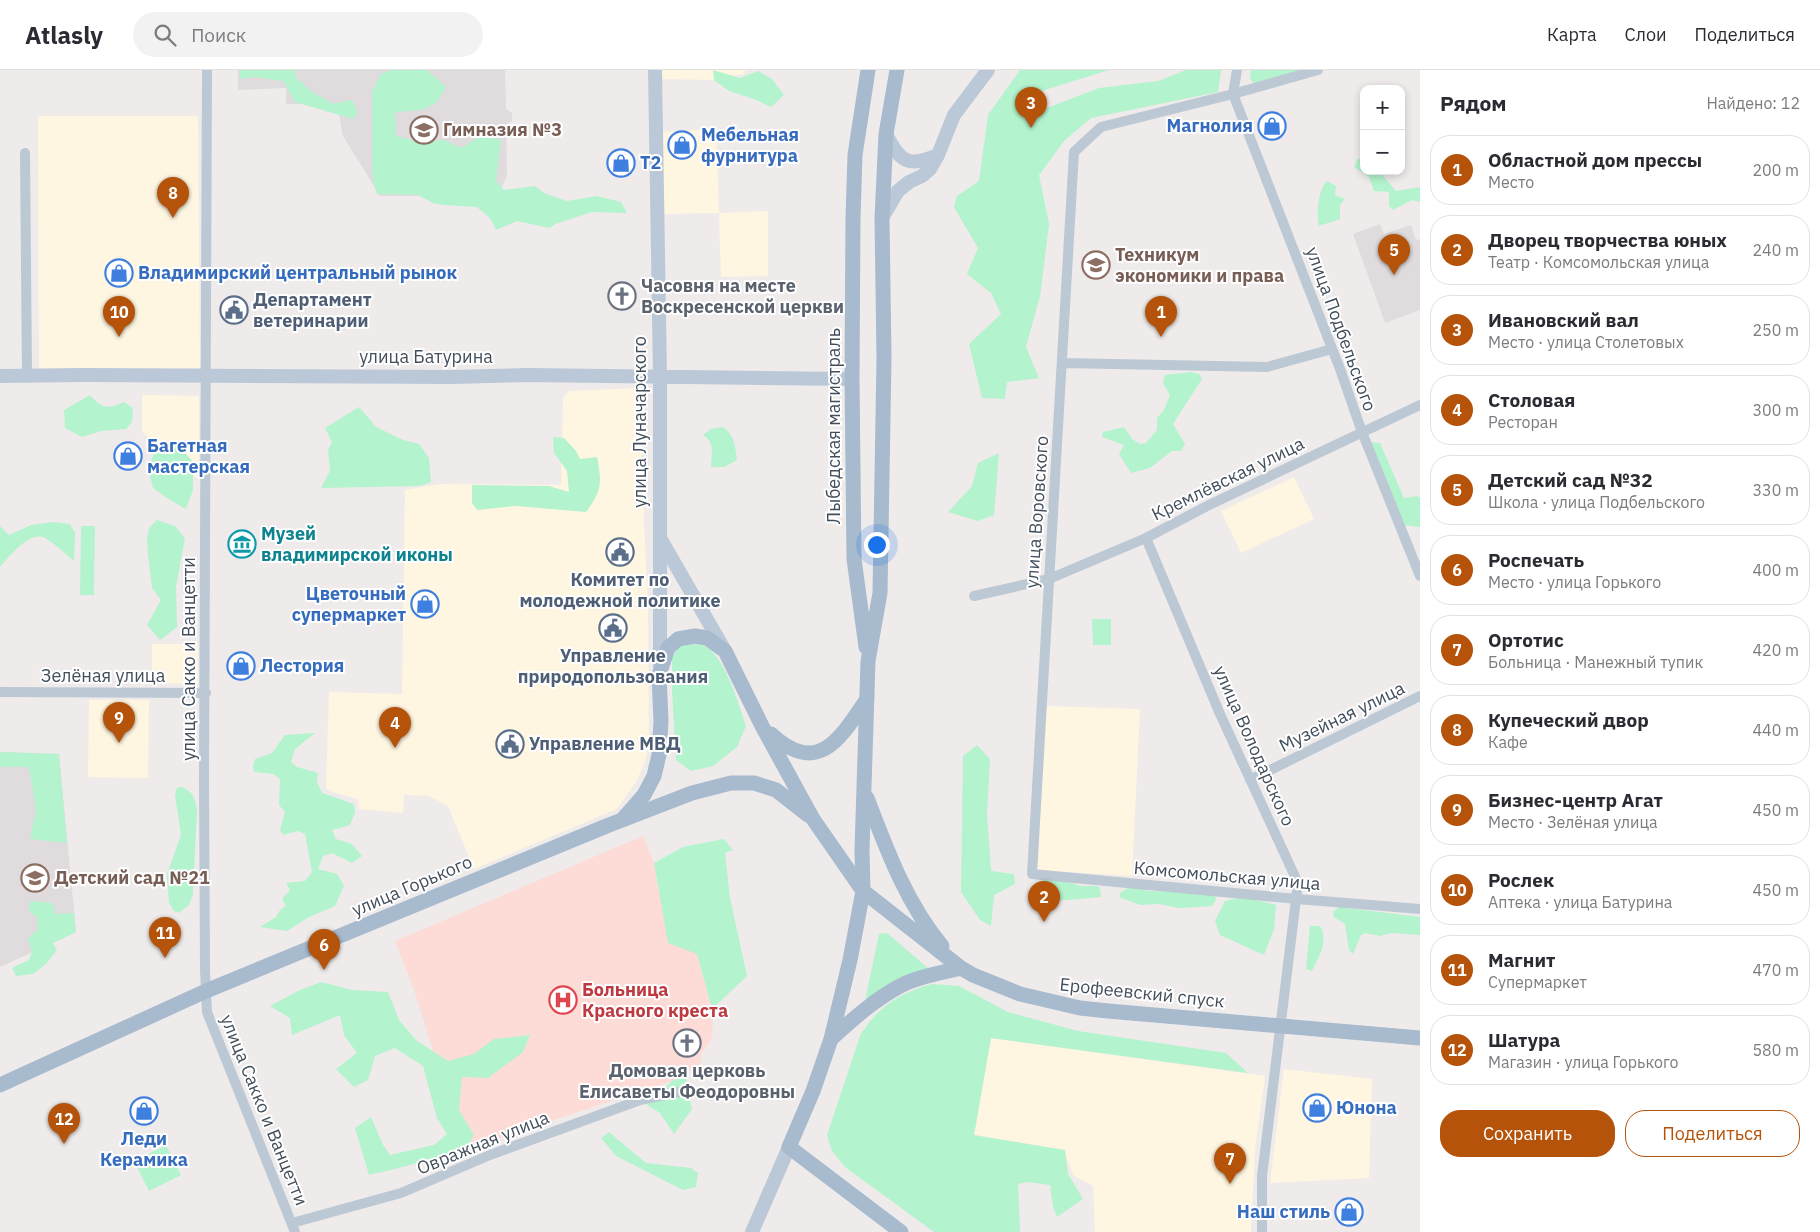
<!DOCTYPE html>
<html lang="ru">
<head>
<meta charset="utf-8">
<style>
  body { margin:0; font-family:"IBM Plex Sans",sans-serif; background:#f2f2f3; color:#2b2b33 }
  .controls { position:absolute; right:15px; top:15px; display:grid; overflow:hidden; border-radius:10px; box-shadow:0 2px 8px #0003 }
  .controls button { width:45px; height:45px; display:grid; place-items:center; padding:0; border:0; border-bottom:1px solid #e1e1e2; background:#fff; color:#2b2b33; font:25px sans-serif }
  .you { position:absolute; left:876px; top:474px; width:18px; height:18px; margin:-12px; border:4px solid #fff; border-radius:50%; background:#1a73e8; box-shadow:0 0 0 8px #1a73e833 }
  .badge { display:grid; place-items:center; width:32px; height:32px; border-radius:50%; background:#b45309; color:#fff; font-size:16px; font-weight:700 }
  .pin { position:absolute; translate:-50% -41px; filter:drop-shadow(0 1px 2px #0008) }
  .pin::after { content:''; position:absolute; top:26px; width:18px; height:15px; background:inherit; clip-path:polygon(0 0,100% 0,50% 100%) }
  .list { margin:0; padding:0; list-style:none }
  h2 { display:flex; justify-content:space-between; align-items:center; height:65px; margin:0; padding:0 20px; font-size:21px }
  h2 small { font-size:16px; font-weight:400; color:#7c7c81 }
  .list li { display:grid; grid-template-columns:32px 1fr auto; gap:15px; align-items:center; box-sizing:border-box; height:70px; margin:0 10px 10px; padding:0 10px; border:1px solid #e1e1e2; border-radius:20px }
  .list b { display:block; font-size:19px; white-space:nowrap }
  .list p { margin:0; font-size:16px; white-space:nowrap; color:#7c7c81 }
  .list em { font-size:16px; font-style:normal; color:#7c7c81 }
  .actions { display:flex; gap:10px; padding:15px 20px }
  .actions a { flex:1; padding:11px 0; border:1px solid #b45309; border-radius:20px; text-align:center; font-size:18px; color:#b45309 }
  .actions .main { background:#b45309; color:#fff }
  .icon { flex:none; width:28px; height:28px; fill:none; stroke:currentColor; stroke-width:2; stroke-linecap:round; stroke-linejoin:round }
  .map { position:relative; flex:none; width:1420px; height:1162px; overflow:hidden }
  header { display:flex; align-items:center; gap:30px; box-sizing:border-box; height:70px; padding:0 25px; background:#fff; border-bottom:1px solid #e1e1e2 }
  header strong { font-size:24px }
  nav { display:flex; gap:28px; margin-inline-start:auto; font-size:18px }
  .search { width:350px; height:45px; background:#f2f2f3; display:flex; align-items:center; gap:12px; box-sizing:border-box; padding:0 18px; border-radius:28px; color:#7c7c81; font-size:19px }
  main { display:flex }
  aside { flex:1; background:#fff }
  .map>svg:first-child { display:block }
  .commercial { fill:#fef6e0 }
  .education { fill:#e0dcdd }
  .medical { fill:#fddbd6 }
  .green { fill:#b3f3cd }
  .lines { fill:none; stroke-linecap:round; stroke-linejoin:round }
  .street { stroke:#bcc8d3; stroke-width:10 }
  .secondary { stroke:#bbc8d7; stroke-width:14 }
  .primary { stroke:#a7bace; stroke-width:15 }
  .labels { text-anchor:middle; stroke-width:4; stroke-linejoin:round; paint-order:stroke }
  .shop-label { font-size:18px; font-weight:bold; fill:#366cbe; stroke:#fff; text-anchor:start }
  .education-label { font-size:18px; font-weight:bold; fill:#785e54; stroke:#fff; text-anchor:start }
  .worship-label { font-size:18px; font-weight:bold; fill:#5b616d; stroke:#fff; text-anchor:start }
  .service-label { font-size:18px; font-weight:bold; fill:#4e5e75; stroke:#fff; text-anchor:start }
  .street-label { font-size:18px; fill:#424e5b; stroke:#fff }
  .culture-label { font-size:18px; font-weight:bold; fill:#0d838f; stroke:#fff; text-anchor:start }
  .health-label { font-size:18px; font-weight:bold; fill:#be3a42; stroke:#fff; text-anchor:start }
</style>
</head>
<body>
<header>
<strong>Atlasly</strong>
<div class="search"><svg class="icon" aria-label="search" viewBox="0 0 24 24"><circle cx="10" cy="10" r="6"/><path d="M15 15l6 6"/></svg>Поиск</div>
<nav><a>Карта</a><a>Слои</a><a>Поделиться</a></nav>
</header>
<main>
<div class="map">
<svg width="1420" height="1162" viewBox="0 0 1420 1162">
  <rect width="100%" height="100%" fill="#efebeb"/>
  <!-- commercial -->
  <path class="commercial" d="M661 0H746L743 4 714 10 661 9Z
    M38 46H198L200 298 39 299Z
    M716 59 719 143 768 141V206L721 207 719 143 664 144 661 62Z
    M640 318 644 452 648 534 649 671 645 692 636 712 617 739 474 799 448 736 429 726 404 725 403 743 359 739 358 729 335 723 326 718 329 622 402 624 405 420 440 414 561 415 563 328 569 321Z
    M142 325 199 326V410L142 362Z
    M1294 407 1314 449 1241 483 1221 441Z
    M152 574H198V614L152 613Z
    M89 630H149L148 708 88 707Z
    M1046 636 1140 639 1132 806 1037 800Z
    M991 968 1265 1006 1255 1079 1251 1162H1095L1093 1116 1073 1105 1064 1080 974 1066Z
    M1284 999 1372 1009 1369 1108 1270 1113Z"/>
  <!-- education -->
  <path class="education" d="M238 0H505L506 39 512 43V51L506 54 507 106 497 126H380L343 66 337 34H286V18L238 20Z
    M1380 154 1384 164 1411 155 1416 170 1420 169V240L1385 253 1353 164Z
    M0 682 59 684 76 862 0 897Z"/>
  <!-- medical -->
  <path class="medical" d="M643 766 654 793 658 820 697 884 712 939 713 955 711 971 701 984V993L672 1011 487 1072 484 1073 486 1080 466 1086 414 920 395 871Z"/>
  <!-- green -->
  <path class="green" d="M240 0H295L296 7 311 21 333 34 352 30 358 42 353 49 295 32 283 11 255 7 240 9Z
    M391 0H427L446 17 436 33 422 40 395 42 396 66 418 72 444 70 461 78 481 66 501 70 496 111 504 120 535 116 544 123 567 131 597 126 621 132 627 143 592 142 555 154 550 158 517 151 496 160 490 148 477 137 443 135 433 133 418 125 377 124 373 112 372 95V22L381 4Z
    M713 0 740 8 758 1 772 9 784 25 771 37 754 29 729 21 714 10Z
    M1020 0H1109L1032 24 1044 39 1099 18 1158 11 1186 0H1221L1218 22 1091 48 1064 71 1039 105 1049 154 1040 226 1026 277 1039 308 1007 312 1005 329 982 328 969 274 1001 244 991 223 967 204 978 178 954 137 957 126 979 111 988 45Z
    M1251 0H1302L1253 13 1250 8Z
    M1364 88V101H1379L1396 121 1420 117V132L1412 130 1393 140 1389 136V122L1374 121 1369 107 1354 97 1358 89Z
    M1327 111 1336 116 1335 125 1345 129 1340 135V149L1319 156C1316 145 1318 119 1327 111Z
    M1191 302 1199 304 1202 309 1173 354 1185 374 1181 381H1172L1150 398 1131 403 1119 384 1124 375 1102 367 1103 362 1124 357 1132 369 1140 374 1146 373 1157 360V348L1164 340 1170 325 1163 313 1165 305Z
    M90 325C101 338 108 340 124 332L133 338 132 352 126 359 101 361 82 367 65 358 64 340Z
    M359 337 376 357 403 370 419 374 429 388 431 412 420 416 321 418 330 401 328 380 332 372 325 358Z
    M723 357C735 366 735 376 737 390L724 397H711C711 384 716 373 703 365L711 359Z
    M553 367 564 368 576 381 580 389 597 387C602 413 602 421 586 442L516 436 477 440 472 433V415L549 416 569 422 567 401 554 383Z
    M1371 372 1380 373 1404 428 1417 426 1420 428V457L1403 455Z
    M157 376 180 377 193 392V420L186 439 170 430 153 418 148 398Z
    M999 383 994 445 978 451 948 442 972 416 978 393Z
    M157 450 175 456 185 468 176 517 177 557 160 570 147 555 161 530 152 518 148 485 147 469 149 458Z
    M53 452 70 454 75 463 74 491C65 483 55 474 45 468 30 460 9 487 0 497V456L9 465 31 455Z
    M81 456H95L94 525H80Z
    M1092 549H1111V575H1093Z
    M693 574C697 574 701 574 705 576 725 587 739 635 746 656L737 677 713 696 691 701 676 690 672 621V588L679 576Z
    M315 663 295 679 291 692 297 697 318 703 317 712 322 723 354 734 355 742 350 755 332 760 336 769 352 774 362 786 352 793 332 783 323 786 318 799 337 804 344 816 335 836 309 847 287 861 260 857 276 847 280 840 286 836 282 829 290 820 286 813 305 811 312 802 305 764 298 761 283 765 280 760 285 742 279 735 280 709 273 704 254 702 253 696 255 689 272 683 285 665Z
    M977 675 990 689 987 744 991 801 1014 804 1015 814 994 825 991 856 980 850 961 822 963 686Z
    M0 682 59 684 67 773 30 769 36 740 29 697H0Z
    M182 717C194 723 195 728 197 740L193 824 189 835 179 843 174 841 169 833 167 804 181 765 175 725 177 718Z
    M724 769 733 780 725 783 730 828 747 906 712 939 697 884 668 873 654 793 683 777Z
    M1044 809 1067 811 1080 816H1097L1100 818 1101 827C1079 829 1056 833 1034 827L1030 820Z
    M1131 816 1149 821 1211 823 1215 826 1216 830 1212 836 1179 838 1159 834 1140 835 1121 828 1119 826 1121 822Z
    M1243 827 1276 835 1274 859 1264 885 1220 865 1215 851 1225 831Z
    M30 831 53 833 55 844 74 843 76 862 53 873 57 880 46 894 33 904 16 906 12 898 29 890 32 882 28 869 38 859 37 847 29 841Z
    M1339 837 1420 847V865L1391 863 1380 866 1365 863 1361 865 1353 884 1349 880 1345 854 1334 847 1333 842Z
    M1310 856H1320C1329 871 1319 886 1312 901L1306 899Z
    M887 863 929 899 899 908 865 931 879 864Z
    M321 912 352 920 388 922 399 950 417 971 448 991 474 984 494 969 530 965 523 982 488 1008 462 1007 459 1040 474 1065 466 1079 399 1098 369 1105 355 1058 371 1047 383 1075 390 1085 434 1075 447 1064 437 1048 423 996 395 978 375 986 368 1010 354 1017 336 999 357 983 344 965 340 945 292 965 290 948 270 936 298 921Z
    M932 914 959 916 1008 942 1078 961 1226 983 1248 1003 991 968 974 1065 1065 1080 1068 1104 1083 1129 1057 1147 1053 1137 1050 1115 1028 1112 1018 1114 1020 1162H934L845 1097 832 1081 827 1065 860 966C876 938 901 922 932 914Z
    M685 1004 692 1039 674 1064 660 1043 647 1035 672 1011Z
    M609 1062 646 1093 691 1098 698 1103 696 1117 683 1120 616 1086 601 1068Z
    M166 1075 181 1105 149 1121 134 1091Z"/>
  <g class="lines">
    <!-- street -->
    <path class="street" d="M207 0 204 711 205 900 207 942 295 1162
      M1237 0 1233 24 1340 299 1362 362 1420 506
      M1318 0 1233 24 1101 57 1074 82 1032 804 1297 829 1420 839
      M25 83 27 306
      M1062 293 1267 297 1332 279
      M1146 468 1220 644 1298 813 1262 1106V1162
      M974 526 1049 509 1146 468 1209 435 1420 335
      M0 622 206 623
      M1250 710 1420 626
      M292 1153 401 1123 490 1085 640 1030 684 1021"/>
    <!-- secondary -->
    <path class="secondary" d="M655 0 660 306V595
      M886 64C900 92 908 98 938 85
      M882 148 898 121 909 112 922 106 930 99 938 85 954 45 988 0
      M0 306 83 305 451 307 527 305 852 309
      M660 468 724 579
      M752 1162 789 1077"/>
    <!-- primary -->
    <path class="primary" d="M897 0 886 64 882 148 884 288 880 523 868 591 862 780 863 821 850 890 831 969 813 1021 789 1077 901 1162
      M866 577 854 489 852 309 853 148 855 85 868 0
      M771 664C818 707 840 669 867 629
      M867 728C887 780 906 833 942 876
      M623 749 644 725 654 706 659 685 661 651 659 605 668 578 678 569 695 566 707 568 725 581 762 656 813 749 863 821 961 898 973 905 1020 924 1080 938 1108 941 1420 968
      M831 969C853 949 875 929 902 915 919 906 941 903 961 898
      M0 1015 206 921 609 755 692 723 731 713H754L776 720 808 745"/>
  </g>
  <!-- icons -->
  <defs>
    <g id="shop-ring" transform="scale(1.4375)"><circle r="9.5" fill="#fff" stroke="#3f7fe0" stroke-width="1.5"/><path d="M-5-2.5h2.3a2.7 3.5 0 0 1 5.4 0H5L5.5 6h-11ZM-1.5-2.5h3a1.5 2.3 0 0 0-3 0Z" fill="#3f7fe0"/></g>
    <g id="school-ring" transform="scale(1.4375)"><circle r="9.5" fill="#fff" stroke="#8d6e63" stroke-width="1.5"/><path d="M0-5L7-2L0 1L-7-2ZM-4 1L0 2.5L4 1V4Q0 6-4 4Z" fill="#8d6e63"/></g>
    <g id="university-ring" transform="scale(1.4375)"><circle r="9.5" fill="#fff" stroke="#8d6e63" stroke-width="1.5"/><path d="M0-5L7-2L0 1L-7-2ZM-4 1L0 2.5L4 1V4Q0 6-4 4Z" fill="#8d6e63"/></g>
    <g id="church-ring" transform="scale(1.4375)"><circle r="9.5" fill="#fff" stroke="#6b7280" stroke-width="1.5"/><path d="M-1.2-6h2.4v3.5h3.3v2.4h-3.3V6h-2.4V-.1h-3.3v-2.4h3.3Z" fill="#6b7280"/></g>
    <g id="civic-ring" transform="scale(1.4375)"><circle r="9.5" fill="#fff" stroke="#5c6f8a" stroke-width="1.5"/><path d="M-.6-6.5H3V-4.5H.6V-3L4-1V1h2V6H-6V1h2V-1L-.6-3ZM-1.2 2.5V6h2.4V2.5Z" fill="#5c6f8a"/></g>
    <g id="museum-ring" transform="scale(1.4375)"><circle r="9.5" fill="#fff" stroke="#0f9aa8" stroke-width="1.5"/><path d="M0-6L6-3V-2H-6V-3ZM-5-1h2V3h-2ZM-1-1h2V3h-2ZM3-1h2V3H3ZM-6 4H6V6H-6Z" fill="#0f9aa8"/></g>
    <g id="hospital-ring" transform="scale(1.4375)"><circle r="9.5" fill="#fff" stroke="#e0444e" stroke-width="1.5"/><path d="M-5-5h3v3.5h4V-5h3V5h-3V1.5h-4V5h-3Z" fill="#e0444e"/></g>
  </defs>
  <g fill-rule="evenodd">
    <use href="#shop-ring" x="1272" y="56"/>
    <use href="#school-ring" x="424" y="60"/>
    <use href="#shop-ring" x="682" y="75"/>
    <use href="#shop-ring" x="621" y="93"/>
    <use href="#university-ring" x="1096" y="195"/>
    <use href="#shop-ring" x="119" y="203"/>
    <use href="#church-ring" x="622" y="226"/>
    <use href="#civic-ring" x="234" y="240"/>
    <use href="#shop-ring" x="128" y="386"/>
    <use href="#museum-ring" x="242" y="474"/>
    <use href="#civic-ring" x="620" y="482"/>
    <use href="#shop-ring" x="425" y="534"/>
    <use href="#civic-ring" x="613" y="558"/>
    <use href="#shop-ring" x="241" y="596"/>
    <use href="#civic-ring" x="510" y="674"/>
    <use href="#school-ring" x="35" y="808"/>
    <use href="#hospital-ring" x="563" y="930"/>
    <use href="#church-ring" x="687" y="973"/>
    <use href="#shop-ring" x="1317" y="1038"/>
    <use href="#shop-ring" x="144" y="1041"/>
    <use href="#shop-ring" x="1349" y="1142"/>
  </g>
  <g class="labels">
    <!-- shop labels -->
    <g class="shop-label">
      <text x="1253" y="62" text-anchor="end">Магнолия</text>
      <text x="701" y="71">Мебельная<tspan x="701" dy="21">фурнитура</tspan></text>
      <text x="640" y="99">T2</text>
      <text x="138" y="209">Владимирский центральный рынок</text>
      <text x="147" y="382">Багетная<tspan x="147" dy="21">мастерская</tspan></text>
      <text x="406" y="530" text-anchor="end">Цветочный<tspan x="406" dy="21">супермаркет</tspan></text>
      <text x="260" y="602">Лестория</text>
      <text x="1336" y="1044">Юнона</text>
      <text x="144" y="1075" text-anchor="middle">Леди<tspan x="144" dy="21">Керамика</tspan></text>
      <text x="1330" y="1148" text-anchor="end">Наш стиль</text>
    </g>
    <!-- education labels -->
    <g class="education-label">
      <text x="443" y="66">Гимназия №3</text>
      <text x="1115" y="191">Техникум<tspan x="1115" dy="21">экономики и права</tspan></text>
      <text x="54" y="814">Детский сад №21</text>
    </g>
    <!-- worship labels -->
    <g class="worship-label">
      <text x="641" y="222">Часовня на месте<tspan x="641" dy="21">Воскресенской церкви</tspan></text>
      <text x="687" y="1007" text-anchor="middle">Домовая церковь<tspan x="687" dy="21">Елисаветы Феодоровны</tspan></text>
    </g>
    <!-- service labels -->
    <g class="service-label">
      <text x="253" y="236">Департамент<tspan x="253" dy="21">ветеринарии</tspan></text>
      <text x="620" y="516" text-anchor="middle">Комитет по<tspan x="620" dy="21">молодежной политике</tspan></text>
      <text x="613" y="592" text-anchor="middle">Управление<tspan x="613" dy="21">природопользования</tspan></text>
      <text x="529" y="680">Управление МВД</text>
    </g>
    <!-- street labels -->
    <g class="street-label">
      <text transform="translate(1341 259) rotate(70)" y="6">улица Подбельского</text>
      <text x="426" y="293">улица Батурина</text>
      <text transform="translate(640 352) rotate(-90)" y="6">улица Луначарского</text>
      <text transform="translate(834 356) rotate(-90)" y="6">Лыбедская магистраль</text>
      <text transform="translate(1228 409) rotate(-26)" y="6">Кремлёвская улица</text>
      <text transform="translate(1037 442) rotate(-86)" y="6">улица Воровского</text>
      <text transform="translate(189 589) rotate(-90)" y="6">улица Сакко и Ванцетти</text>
      <text x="103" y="612">Зелёная улица</text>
      <text transform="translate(1342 647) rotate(-26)" y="6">Музейная улица</text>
      <text transform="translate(1254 676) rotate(66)" y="6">улица Володарского</text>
      <text transform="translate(1227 806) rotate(5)" y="6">Комсомольская улица</text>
      <text transform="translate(412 816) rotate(-23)" y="6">улица Горького</text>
      <text transform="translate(1142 923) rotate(6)" y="6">Ерофеевский спуск</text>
      <text transform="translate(264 1040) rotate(68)" y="6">улица Сакко и Ванцетти</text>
      <text transform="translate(483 1073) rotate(-22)" y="6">Овражная улица</text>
    </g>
    <!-- culture labels -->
    <g class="culture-label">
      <text x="261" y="470">Музей<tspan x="261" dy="21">владимирской иконы</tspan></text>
    </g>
    <!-- health labels -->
    <g class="health-label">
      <text x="582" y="926">Больница<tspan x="582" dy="21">Красного креста</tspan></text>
    </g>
  </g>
</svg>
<div class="controls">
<button>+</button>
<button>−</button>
</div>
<div class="you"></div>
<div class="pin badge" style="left:1161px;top:267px">1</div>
<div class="pin badge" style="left:1044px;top:852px">2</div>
<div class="pin badge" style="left:1031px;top:58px">3</div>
<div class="pin badge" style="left:395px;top:678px">4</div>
<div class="pin badge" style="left:1394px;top:205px">5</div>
<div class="pin badge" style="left:324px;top:900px">6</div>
<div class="pin badge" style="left:1230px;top:1114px">7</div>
<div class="pin badge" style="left:173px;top:148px">8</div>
<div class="pin badge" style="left:119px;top:673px">9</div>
<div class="pin badge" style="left:119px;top:267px">10</div>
<div class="pin badge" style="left:165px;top:888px">11</div>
<div class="pin badge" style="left:64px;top:1074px">12</div>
</div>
<aside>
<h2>Рядом<small>Найдено: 12</small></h2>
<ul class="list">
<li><span class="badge">1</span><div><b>Областной дом прессы</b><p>Место</p></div><em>200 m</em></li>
<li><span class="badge">2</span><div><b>Дворец творчества юных</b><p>Театр · Комсомольская улица</p></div><em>240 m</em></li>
<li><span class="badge">3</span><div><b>Ивановский вал</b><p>Место · улица Столетовых</p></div><em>250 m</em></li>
<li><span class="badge">4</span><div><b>Столовая</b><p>Ресторан</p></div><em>300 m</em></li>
<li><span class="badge">5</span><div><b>Детский сад №32</b><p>Школа · улица Подбельского</p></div><em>330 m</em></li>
<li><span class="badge">6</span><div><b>Роспечать</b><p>Место · улица Горького</p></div><em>400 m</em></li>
<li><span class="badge">7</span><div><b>Ортотис</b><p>Больница · Манежный тупик</p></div><em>420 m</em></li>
<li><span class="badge">8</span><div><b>Купеческий двор</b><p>Кафе</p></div><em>440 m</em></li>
<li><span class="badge">9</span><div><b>Бизнес-центр Агат</b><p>Место · Зелёная улица</p></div><em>450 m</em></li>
<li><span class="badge">10</span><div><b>Рослек</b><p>Аптека · улица Батурина</p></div><em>450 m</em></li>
<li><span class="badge">11</span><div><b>Магнит</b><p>Супермаркет</p></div><em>470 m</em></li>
<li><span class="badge">12</span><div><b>Шатура</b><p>Магазин · улица Горького</p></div><em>580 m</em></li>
</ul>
<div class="actions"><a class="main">Сохранить</a><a>Поделиться</a></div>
</aside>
</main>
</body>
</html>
